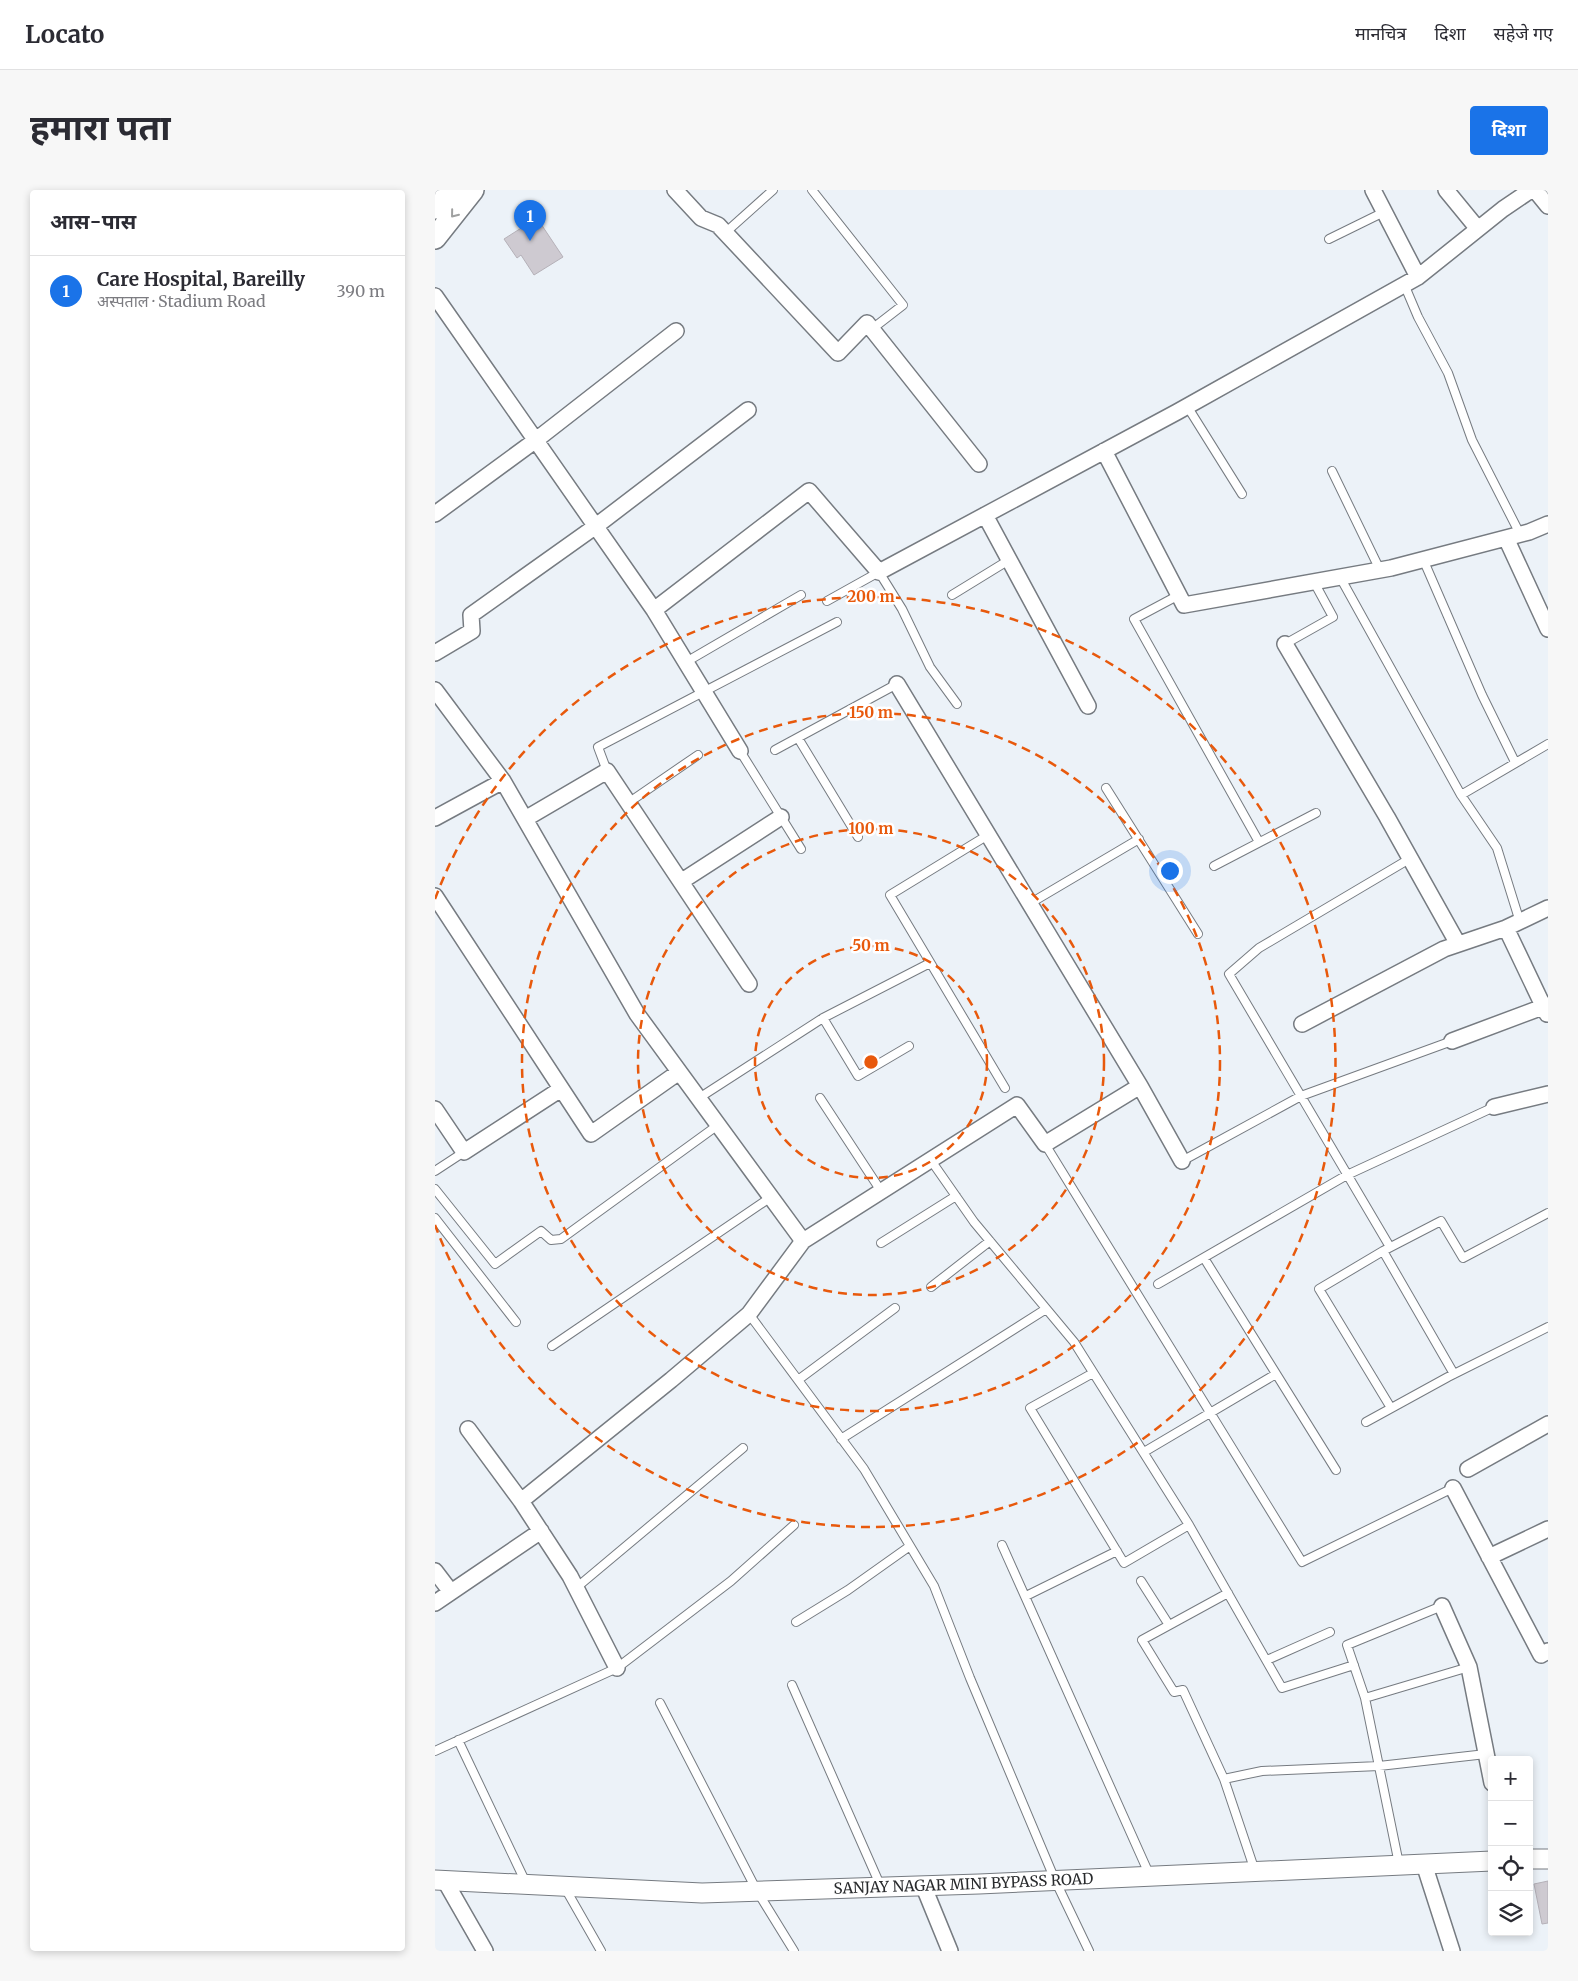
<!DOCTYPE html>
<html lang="hi">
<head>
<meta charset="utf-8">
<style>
  body { margin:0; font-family:Merriweather,"Noto Sans Devanagari",serif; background:#f7f7f7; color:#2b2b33 }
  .controls { position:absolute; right:15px; bottom:15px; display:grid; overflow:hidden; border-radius:5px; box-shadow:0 2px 8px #0003 }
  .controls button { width:45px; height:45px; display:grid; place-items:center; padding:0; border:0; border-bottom:1px solid #e1e1e2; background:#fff; color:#2b2b33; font:25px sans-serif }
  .you { position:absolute; left:734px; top:680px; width:18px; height:18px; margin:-12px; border:4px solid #fff; border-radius:50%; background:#1a73e8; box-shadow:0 0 0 8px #1a73e833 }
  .badge { display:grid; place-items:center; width:32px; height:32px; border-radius:50%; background:#1a73e8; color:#fff; font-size:16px; font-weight:700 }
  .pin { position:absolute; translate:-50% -41px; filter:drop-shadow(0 1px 2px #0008) }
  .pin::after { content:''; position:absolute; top:26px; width:18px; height:15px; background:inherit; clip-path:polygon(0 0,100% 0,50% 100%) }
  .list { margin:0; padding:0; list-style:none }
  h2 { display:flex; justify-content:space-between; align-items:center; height:65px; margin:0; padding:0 20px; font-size:21px }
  h2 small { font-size:16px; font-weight:400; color:#7c7c81 }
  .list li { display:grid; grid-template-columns:32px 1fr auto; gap:15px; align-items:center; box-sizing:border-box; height:70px; padding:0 20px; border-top:1px solid #e1e1e2 }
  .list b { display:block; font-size:19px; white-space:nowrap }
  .list p { margin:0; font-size:16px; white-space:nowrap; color:#7c7c81 }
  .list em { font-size:16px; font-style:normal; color:#7c7c81 }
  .icon { flex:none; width:28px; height:28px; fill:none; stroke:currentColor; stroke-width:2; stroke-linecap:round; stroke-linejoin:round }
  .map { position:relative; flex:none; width:1113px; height:1761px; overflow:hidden; border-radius:5px }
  header { display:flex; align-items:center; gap:30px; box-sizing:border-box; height:70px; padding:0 25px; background:#fff; border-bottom:1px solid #e1e1e2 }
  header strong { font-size:24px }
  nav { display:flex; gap:28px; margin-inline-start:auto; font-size:18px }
  .intro { display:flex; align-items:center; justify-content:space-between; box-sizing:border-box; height:120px; padding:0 30px }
  h1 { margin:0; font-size:35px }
  .button { padding:12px 22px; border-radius:5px; background:#1a73e8; color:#fff; font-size:18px; font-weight:700 }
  main { display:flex; gap:30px; padding:0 30px }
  aside { flex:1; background:#fff; border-radius:5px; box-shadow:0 2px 8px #0003 }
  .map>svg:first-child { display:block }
  .building { fill:#cecad1; stroke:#b5b1b8 }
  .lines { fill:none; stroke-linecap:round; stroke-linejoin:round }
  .service-casing { stroke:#767b81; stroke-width:10 }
  .minor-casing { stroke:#767b81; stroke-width:18 }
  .tertiary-casing { stroke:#767b81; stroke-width:21 }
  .secondary-casing { stroke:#767b81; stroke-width:24 }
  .service { stroke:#fff; stroke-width:8 }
  .minor { stroke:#fff; stroke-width:15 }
  .tertiary { stroke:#fff; stroke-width:19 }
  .secondary { stroke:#fff; stroke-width:21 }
  .oneway { stroke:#9fa0a0 }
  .ring { fill:none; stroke:#e8590c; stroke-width:2.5; stroke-dasharray:9 6 }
  .labels { text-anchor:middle; stroke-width:5; stroke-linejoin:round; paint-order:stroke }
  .street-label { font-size:15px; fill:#292b2d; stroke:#fff }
  .centre { fill:#e8590c; stroke:#fff; stroke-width:2.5 }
  .ring-label { font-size:15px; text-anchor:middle; font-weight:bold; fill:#e8590c; stroke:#fff; stroke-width:5; stroke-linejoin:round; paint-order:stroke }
</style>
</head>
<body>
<header>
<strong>Locato</strong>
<nav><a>मानचित्र</a><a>दिशा</a><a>सहेजे गए</a></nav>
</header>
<div class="intro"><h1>हमारा पता</h1><a class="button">दिशा</a></div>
<main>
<aside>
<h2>आस-पास<small></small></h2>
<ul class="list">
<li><span class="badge">1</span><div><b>Care Hospital, Bareilly</b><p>अस्पताल · Stadium Road</p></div><em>390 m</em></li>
</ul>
</aside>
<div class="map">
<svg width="1113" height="1761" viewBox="0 0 1113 1761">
  <rect width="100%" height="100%" fill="#ecf2f8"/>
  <!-- building -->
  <path class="building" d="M102 28 128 67 99 85 86 65 82 68 69 49Z
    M1113 1691V1733L1107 1734 1099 1694Z"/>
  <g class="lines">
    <!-- service casing -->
    <g class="service-casing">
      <path id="service" d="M377 0 468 115 437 139
        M290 43 338 0
        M894 49 949 22
        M969 94 983 127 1013 183 1037 250 1085 344
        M752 216 807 304
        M897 281 945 380
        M988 369 1047 505 1080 572
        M905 387 1026 605 1062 658 1085 732
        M517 405 574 370
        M744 405 699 429 824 652
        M392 411 444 382 467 419 495 477 522 514
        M850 454 898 427 879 392
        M251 472 366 405
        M363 548 423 647
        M340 560 462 494
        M305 561 366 659
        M172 581 163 557 402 432
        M671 598 763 744
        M1026 605 1113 554
        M193 613 263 565
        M553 645 455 705 570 898
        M779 676 881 623
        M594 714 704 649
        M388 828 423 886 474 856
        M264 908 388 828 495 773
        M385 908 446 1001
        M610 954 867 1372 1018 1298
        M495 969 539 1032 639 1152 754 1335 847 1498 919 1475
        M747 971 866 906 1017 851
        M0 981 29 962
        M0 999 60 1074 106 1041 116 1050 126 1049 283 935
        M0 1028 81 1132
        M446 1053 521 1006
        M955 1057 794 784 824 758 976 668
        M948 1061 1019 1184
        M769 1068 901 1280
        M723 1094 912 985 1059 917
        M496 1097 555 1051
        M314 1124 429 1279 499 1396 535 1488 620 1690 654 1761
        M117 1156 336 1007
        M658 1183 595 1218 689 1373 754 1335
        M363 1190 460 1118
        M956 1218 884 1099 948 1061 1006 1031 1028 1068 1113 1023
        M931 1232 1013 1187 1113 1137
        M406 1249 611 1119
        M709 1262 841 1184
        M567 1355 715 1686
        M706 1391 734 1435
        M141 1398 308 1258
        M793 1403 707 1450 739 1502 748 1500 789 1589 820 1681
        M591 1406 682 1361
        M361 1432 413 1400 475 1356
        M832 1470 895 1442
        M357 1495 446 1697
        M930 1508 1034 1477
        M225 1513 322 1701 359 1761
        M23 1550 91 1693
        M0 1561 182 1478 296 1391 359 1335
        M789 1589 827 1581 944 1576 1051 1564
        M964 1674 930 1508 912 1455 1007 1416
        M130 1698 166 1761"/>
    </g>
    <!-- minor casing -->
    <g class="minor-casing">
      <path id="minor" d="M240 0 266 28 283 35 403 163 432 133 544 274
        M938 0 983 87
        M1011 0 1043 39
        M1100 0 1113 16
        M0 106 219 420 305 561
        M669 261 749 415 956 378 1094 342 1113 334
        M0 324 101 250 241 141
        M550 325 653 516
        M1071 348 1113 439
        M219 420 374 301 444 382 742 222 983 87 1068 19 1096 0
        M850 454 952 627 1023 754
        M0 463 37 441 36 425 161 336 313 220
        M462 494 705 896 747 971
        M0 500 68 591 202 824 368 1051
        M0 628 68 591
        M90 629 172 581 314 794
        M247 691 346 627
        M0 706 156 944 244 882
        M1071 738 1112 824
        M867 834 1009 759 1071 738 1113 718
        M1017 851 1113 815
        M1059 917 1113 904
        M0 919 29 962 126 899
        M33 1239 86 1311 135 1386 182 1478
        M1033 1279 1113 1234
        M1018 1298 1106 1465 1113 1461
        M86 1311 236 1190 314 1124 368 1051 582 915 610 954 705 896
        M1054 1367 1113 1339
        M0 1381 16 1402
        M0 1413 106 1341
        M1007 1416 1034 1477 1057 1593
        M989 1674 1017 1761
        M10 1691 50 1761
        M488 1695 515 1761"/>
    </g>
    <!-- tertiary casing -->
    <g class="tertiary-casing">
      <g id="tertiary">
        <path d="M1094 1669H1113"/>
        <path id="s1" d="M0 1690 267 1703 544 1694 1057 1671"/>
      </g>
    </g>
    <!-- secondary casing -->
    <g class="secondary-casing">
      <path id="secondary" d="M0 18 14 0
        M0 48 38 0"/>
    </g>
    <!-- service -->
    <use href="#service" class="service"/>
    <!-- minor -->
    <use href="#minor" class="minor"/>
    <!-- tertiary -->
    <use href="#tertiary" class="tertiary"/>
    <!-- secondary -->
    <use href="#secondary" class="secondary"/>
  </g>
  <!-- one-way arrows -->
  <defs><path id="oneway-chevron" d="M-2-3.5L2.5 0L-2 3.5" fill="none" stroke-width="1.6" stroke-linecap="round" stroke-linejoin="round" transform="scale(1.25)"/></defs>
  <use class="oneway" href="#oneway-chevron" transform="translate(19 24) rotate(129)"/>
  <!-- distance rings -->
  <g class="ring">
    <circle cx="436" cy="872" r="116"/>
    <circle cx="436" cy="872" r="233"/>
    <circle cx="436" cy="872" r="349"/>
    <path d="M0 709A465 465 0 1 1 0 1035"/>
  </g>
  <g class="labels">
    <!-- street labels -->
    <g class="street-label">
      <text dy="5" stroke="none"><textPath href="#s1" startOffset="529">SANJAY NAGAR MINI BYPASS ROAD</textPath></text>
    </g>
  </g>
  <circle cx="436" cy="872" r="8" class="centre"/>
  <g class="ring-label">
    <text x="436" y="412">200 m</text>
    <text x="436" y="528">150 m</text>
    <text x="436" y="644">100 m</text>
    <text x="436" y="761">50 m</text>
  </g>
</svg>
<div class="controls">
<button>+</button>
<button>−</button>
<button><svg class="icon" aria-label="locate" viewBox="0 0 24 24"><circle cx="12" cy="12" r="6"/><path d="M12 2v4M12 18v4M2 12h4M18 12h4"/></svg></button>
<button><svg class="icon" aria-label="layers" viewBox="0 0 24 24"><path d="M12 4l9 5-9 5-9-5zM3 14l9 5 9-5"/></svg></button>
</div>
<div class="you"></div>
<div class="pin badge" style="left:95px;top:51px">1</div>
</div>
</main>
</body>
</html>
